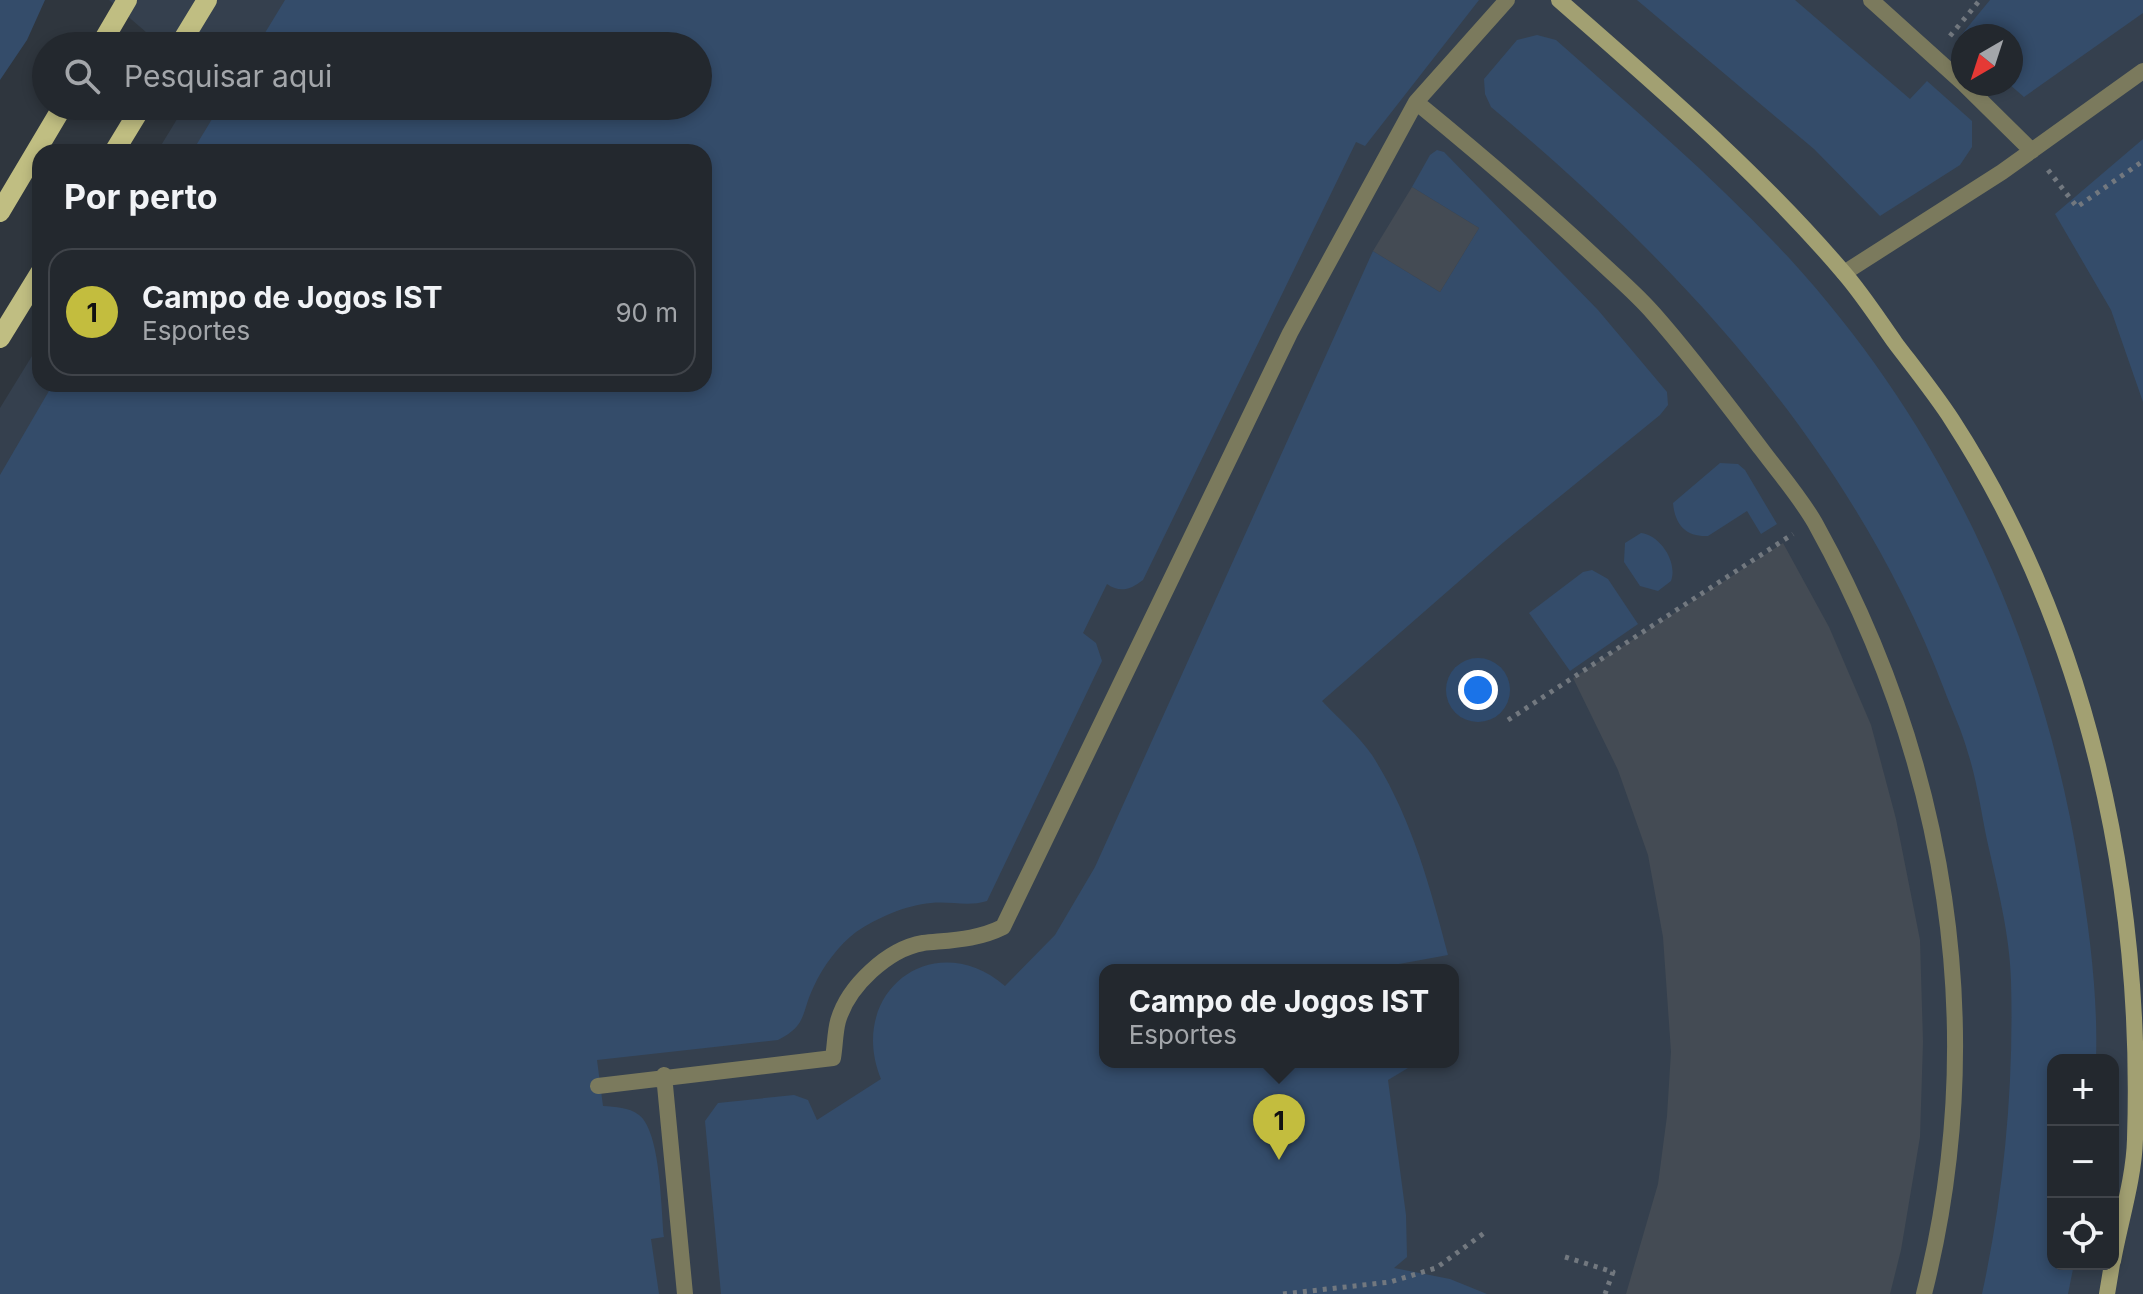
<!DOCTYPE html>
<html lang="pt">
<head>
<meta charset="utf-8">
<style>
  body { margin:0; font-family:Inter,sans-serif; background:#2b3036; color:#f1f3f6 }
  .controls { position:absolute; right:24px; bottom:24px; display:grid; overflow:hidden; border-radius:16px; box-shadow:0 4px 12px #0003 }
  .controls button { width:72px; height:72px; display:grid; place-items:center; padding:0; border:0; border-bottom:2px solid #40444a; background:#23282e; color:#f1f3f6; font:40px sans-serif }
  .compass { position:absolute; left:1951px; top:24px; width:72px; height:72px; border-radius:50%; background:#23282e; box-shadow:0 4px 12px #0003; rotate:219deg }
  .you { position:absolute; left:1478px; top:690px; width:28px; height:28px; margin:-20px; border:6px solid #fff; border-radius:50%; background:#1a73e8; box-shadow:0 0 0 12px #1a73e833 }
  .badge { display:grid; place-items:center; width:52px; height:52px; border-radius:50%; background:#c3bd3e; color:#111; font-size:26px; font-weight:700 }
  .pin { position:absolute; translate:-50% -66px; filter:drop-shadow(0 2px 4px #0008) }
  .pin::after { content:''; position:absolute; top:42px; width:28px; height:24px; background:inherit; clip-path:polygon(0 0,100% 0,50% 100%) }
  .popup { position:absolute; left:1099px; top:964px; width:360px; height:104px; box-sizing:border-box; display:grid; place-content:center; border-radius:16px; background:#23282e; filter:drop-shadow(0 2px 6px #0005); font-size:26px; white-space:nowrap; color:#a3a6aa }
  .popup b { font-size:30px; color:#f1f3f6 }
  .popup::after { content:''; position:absolute; left:50%; top:100%; margin-left:-16px; border:16px solid transparent; border-top-color:#23282e }
  .list { margin:0; padding:0; list-style:none }
  h2 { display:flex; justify-content:space-between; align-items:center; height:104px; margin:0; padding:0 32px; font-size:34px }
  h2 small { font-size:26px; font-weight:400; color:#a3a6aa }
  .list li { display:grid; grid-template-columns:52px 1fr auto; gap:24px; align-items:center; box-sizing:border-box; height:128px; margin:0 16px 16px; padding:0 16px; border:2px solid #40444a; border-radius:24px }
  .list b { display:block; font-size:30px; white-space:nowrap }
  .list p { margin:0; font-size:26px; white-space:nowrap; color:#a3a6aa }
  .list em { font-size:26px; font-style:normal; color:#a3a6aa }
  .icon { flex:none; width:44px; height:44px; fill:none; stroke:currentColor; stroke-width:2; stroke-linecap:round; stroke-linejoin:round }
  .map { position:relative; flex:none; width:2143px; height:1294px; overflow:hidden }
  .search { position:absolute; background:#23282e; box-shadow:0 4px 12px #0003; left:32px; top:32px; width:680px; height:88px; display:flex; align-items:center; gap:20px; box-sizing:border-box; padding:0 28px; border-radius:44px; color:#a3a6aa; font-size:30px }
  .panel { position:absolute; background:#23282e; box-shadow:0 4px 12px #0003; left:32px; top:144px; width:680px; height:248px; border-radius:24px }
  .map>svg:first-child { display:block }
  .built { fill:#35404e; fill-rule:evenodd }
  .green { fill:#344c6a }
  .building { fill:#444b54 }
  .lines { fill:none; stroke-linecap:round; stroke-linejoin:round }
  .path { stroke:#72787f; stroke-width:5; stroke-dasharray:4 6; stroke-linecap:butt }
  .lane { stroke:#7b7a5d; stroke-width:16 }
  .street { stroke:#7b7a5d; stroke-width:16 }
  .secondary { stroke:#a2a072; stroke-width:16 }
  .primary { stroke:#c0be82; stroke-width:20 }
</style>
</head>
<body>
<div class="map">
<svg width="2143" height="1294" viewBox="0 0 2143 1294">
  <rect width="100%" height="100%" fill="#2f363e"/>
  <!-- built -->
  <path class="built" d="M109 0H2143V1294H0V408L40 343V384H704V152H157L185 106H698V46H162ZM1963 36H2011V84H1963ZM1105 970H1453V1062H1105ZM2053 1060H2113V1264H2053Z"/>
  <!-- green -->
  <path class="green" d="M0 0H45L27 40 0 80Z
    M285 0H1479L1365 146 1356 142 1143 580C1130 590 1120 593 1107 584L1083 633 1096 643 1102 661 987 901C968 907 951 901 931 903 906 905 877 918 856 932 839 945 823 966 814 986 801 1012 808 1025 778 1040L597 1060 603 1106C616 1107 628 1107 639 1115 661 1132 661 1209 664 1237L651 1239 659 1294H0V475L53 384H704V152H192L220 106H698V46H257Z
    M1637 0H1795L1910 99 1927 81 1972 121V147L1960 165 1880 216 1814 149Z
    M1990 0H2143V13L2024 97 2009 84 2011 36H1963V45L1957 40Z
    M1537 35 1556 40C1636 111 1718 181 1790 259 1948 432 2044 644 2080 873 2090 935 2098 997 2096 1060H2053V1264H2074L2068 1294H1982C2004 1193 2014 1085 2011 981 2010 935 1997 885 1987 840 1981 811 1977 781 1968 753 1962 731 1952 710 1944 689 1854 453 1683 267 1491 107L1485 94 1484 79 1517 40Z
    M2143 139V402L2111 310 2055 214Z
    M1437 150 1444 152 1598 310 1667 392 1668 405 1660 415 1504 542 1322 701C1338 718 1359 736 1372 755 1411 816 1430 886 1448 955L1388 966 1389 970H1105V1062H1418L1388 1080 1406 1215 1407 1257 1394 1268 1450 1279 1487 1294H721L705 1121 718 1103 794 1095 808 1100 817 1120 881 1079C846 993 933 925 1005 986L1055 935 1095 867 1373 251 1440 292 1479 228 1412 187 1430 155Z
    M1720 463 1738 464 1745 470 1777 524 1761 534 1747 511 1708 536C1686 537 1675 525 1673 503Z
    M1641 533C1660 535 1678 562 1671 581L1658 591 1640 586 1624 562 1625 543Z
    M1592 570 1608 579 1638 624 1570 671 1529 613 1583 572Z"/>
  <!-- building -->
  <path class="building" d="M1412 187 1479 228 1440 292 1373 251Z
    M1783 543 1829 627 1871 725 1896 819 1920 940 1923 1042 1920 1137 1901 1250 1890 1294H1626L1658 1184 1667 1116 1671 1052 1663 937 1648 855 1618 770 1573 678Z"/>
  <g class="lines">
    <!-- path -->
    <path class="path" d="M1950 36 1980 0
      M2048 170 2077 207 2143 161
      M1508 720 1793 534
      M1565 1257 1613 1272 1605 1294
      M1283 1294 1390 1282 1436 1268 1487 1231"/>
    <!-- lane -->
    <path class="lane" d="M1871 0 1963 83
      M1964 84 2032 151
      M1844 273 2002 172 2143 71"/>
    <!-- street -->
    <path class="street" d="M1507 0 1416 102C1477 152 1536 202 1594 256 1614 275 1636 293 1654 314 1692 357 1727 404 1762 450 1780 474 1800 497 1815 523 1947 761 1991 1028 1924 1294
      M664 1075 685 1294
      M598 1086 833 1058C835 1046 835 1032 838 1021 848 986 888 949 923 943 951 940 977 940 1003 927L1290 333 1416 102"/>
    <!-- secondary -->
    <path class="secondary" d="M1559 0C1658 87 1759 173 1844 273 1863 295 1879 320 1896 344 1915 369 1935 394 1952 420 2089 631 2143 890 2135 1139 2134 1179 2120 1222 2113 1261
      M2107 1294 2112 1264"/>
    <!-- primary -->
    <path class="primary" d="M100 46 127 0
      M179 46 207 0
      M114 152 142 106
      M0 212 63 106
      M0 338 40 273"/>
  </g>
</svg>
<div class="controls">
<button>+</button>
<button>−</button>
<button><svg class="icon" aria-label="locate" viewBox="0 0 24 24"><circle cx="12" cy="12" r="6"/><path d="M12 2v4M12 18v4M2 12h4M18 12h4"/></svg></button>
</div>
<svg class="compass" viewBox="-18 -18 36 36"><path d="M0-13l5 13h-10z" fill="#e53935"/><path d="M0 13l5-13h-10z" fill="#a3a6aa"/></svg>
<div class="you"></div>
<div class="pin badge" style="left:1279px;top:1160px">1</div>
<div class="popup"><b>Campo de Jogos IST</b>Esportes</div>
<div class="search"><svg class="icon" aria-label="search" viewBox="0 0 24 24"><circle cx="10" cy="10" r="6"/><path d="M15 15l6 6"/></svg>Pesquisar aqui</div>
<section class="panel">
<h2>Por perto<small></small></h2>
<ul class="list">
<li><span class="badge">1</span><div><b>Campo de Jogos IST</b><p>Esportes</p></div><em>90 m</em></li>
</ul>
</section>
</div>
</body>
</html>
